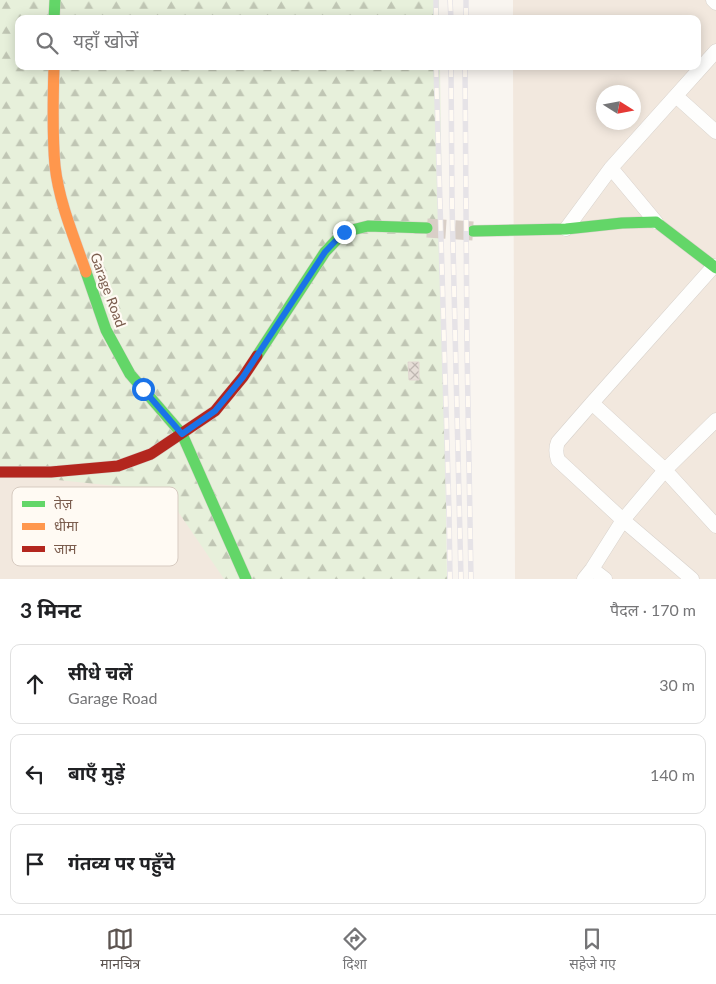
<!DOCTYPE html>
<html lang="hi">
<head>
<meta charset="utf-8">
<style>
  body { margin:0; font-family:Lato,"Noto Sans Devanagari",sans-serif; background:#f6f6f6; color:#202124 }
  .compass { position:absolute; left:596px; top:85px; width:45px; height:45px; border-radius:50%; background:#fff; box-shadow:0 2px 12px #0003; rotate:101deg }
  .stop { position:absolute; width:15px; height:15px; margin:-11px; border:4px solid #1a73e8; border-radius:50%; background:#fff }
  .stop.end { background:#1a73e8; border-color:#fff; box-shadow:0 1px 5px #0008 }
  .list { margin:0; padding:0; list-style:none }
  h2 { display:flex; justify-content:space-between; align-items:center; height:65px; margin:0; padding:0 20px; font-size:21px }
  h2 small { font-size:16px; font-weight:400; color:#757577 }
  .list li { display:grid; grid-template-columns:32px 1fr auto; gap:15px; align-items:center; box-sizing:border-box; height:80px; margin:0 10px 10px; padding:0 10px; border:1px solid #e0e0e0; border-radius:10px }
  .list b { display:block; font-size:19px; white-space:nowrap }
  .list p { margin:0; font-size:16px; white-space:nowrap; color:#757577 }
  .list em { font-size:16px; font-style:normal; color:#757577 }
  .icon { flex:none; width:28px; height:28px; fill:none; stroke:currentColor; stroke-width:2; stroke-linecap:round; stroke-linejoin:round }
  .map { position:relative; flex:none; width:716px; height:579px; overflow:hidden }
  .search { position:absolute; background:#fff; box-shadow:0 2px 12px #0003; left:15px; right:15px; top:15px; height:55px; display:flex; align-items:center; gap:12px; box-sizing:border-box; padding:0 18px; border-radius:10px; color:#757577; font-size:19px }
  .sheet { height:335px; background:#fff }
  nav { display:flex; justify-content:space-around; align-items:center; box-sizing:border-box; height:70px; border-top:1px solid #e0e0e0; background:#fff; font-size:14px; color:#757577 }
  nav a { display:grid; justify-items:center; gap:2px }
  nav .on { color:#5c5450 }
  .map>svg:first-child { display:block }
  .residential { fill:#f2e8de; fill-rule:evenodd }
  .forest { fill:url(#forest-firs) }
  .building { fill:url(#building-cross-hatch); stroke:#e2d8d2 }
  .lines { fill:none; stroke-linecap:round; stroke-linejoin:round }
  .secondary-tunnel { stroke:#d9cfc7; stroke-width:19; stroke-dasharray:19 9; stroke-linecap:butt }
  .street-casing { stroke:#d7d1cb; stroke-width:15 }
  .fast-casing { stroke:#d9d2cb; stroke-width:12 }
  .slow-casing { stroke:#d9d2cb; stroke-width:12 }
  .jam-casing { stroke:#d9d2cb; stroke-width:12 }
  .street { stroke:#fefefd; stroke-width:14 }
  .fast { stroke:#63d668; stroke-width:11 }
  .slow { stroke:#ff974d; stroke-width:11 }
  .jam { stroke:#b3261e; stroke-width:11 }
  .rail-casing { stroke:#e6e3e7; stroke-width:5.5 }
  .rail { stroke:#fffaf3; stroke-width:4; stroke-dasharray:11; stroke-linecap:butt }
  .route { stroke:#1a73e8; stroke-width:6 }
  .labels { text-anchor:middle; stroke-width:4.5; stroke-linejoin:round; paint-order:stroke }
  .street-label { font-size:14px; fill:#7a5c4d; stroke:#fffaf3 }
  .key { fill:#fffaf3; stroke:#d7cbc1; stroke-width:1 }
  .key-label { font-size:14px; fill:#7a5c4d }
</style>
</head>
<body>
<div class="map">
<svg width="716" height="579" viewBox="0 0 716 579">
  <defs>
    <pattern id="forest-firs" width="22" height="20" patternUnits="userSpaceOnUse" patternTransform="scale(1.25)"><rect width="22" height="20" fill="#e7f0db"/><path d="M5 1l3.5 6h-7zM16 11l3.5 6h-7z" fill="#c0c6b4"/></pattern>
    <pattern id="building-cross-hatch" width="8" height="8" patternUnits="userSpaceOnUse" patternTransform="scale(1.25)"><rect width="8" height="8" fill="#e6ded7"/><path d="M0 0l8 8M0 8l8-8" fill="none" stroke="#bfb7b1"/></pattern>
  </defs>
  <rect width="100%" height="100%" fill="#f9f5f0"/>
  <!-- residential -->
  <path class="residential" d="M0 0 19 19V66L248 579H0Z
    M513 0H716V579H515L513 66H697V19H513ZM604 92H634V122H604Z"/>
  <!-- forest -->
  <path class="forest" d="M0 0H439V19H19V66H440L447 579H224L164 491 0 474Z"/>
  <!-- building -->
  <path class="building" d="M408 362H419V380H409Z"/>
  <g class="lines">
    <!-- secondary-tunnel -->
    <path class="secondary-tunnel" d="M427 228 473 231"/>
    <!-- street casing -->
    <g class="street-casing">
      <path id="street" d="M713 0 716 3
        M676 96 716 132
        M611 168 656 222
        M566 229 611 168 716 51
        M592 403 665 470 716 526
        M592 569 605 579
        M584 579 592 569 623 520 665 470 716 420
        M692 579 623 520 558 460C556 454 555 449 558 442L592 403 714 266"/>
    </g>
    <!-- fast casing -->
    <g class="fast-casing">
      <path id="fast" d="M54 19 55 0
        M473 231 566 229 622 223 656 222 716 268
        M86 272 106 330 130 374 182 434 246 579
        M257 356 325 252 344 232 368 226 427 228"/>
    </g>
    <!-- slow casing -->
    <g class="slow-casing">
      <path id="slow" d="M54 66C53 98 52 133 55 166 59 202 74 237 86 272"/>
    </g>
    <!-- jam casing -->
    <g class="jam-casing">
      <path id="jam" d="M0 472H51L118 466 151 454 215 411 243 377 257 356"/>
    </g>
    <!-- street -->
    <use href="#street" class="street"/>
    <!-- fast -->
    <use href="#fast" class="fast"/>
    <!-- slow -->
    <use href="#slow" class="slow"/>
    <!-- jam -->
    <use href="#jam" class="jam"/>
    <!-- rail casing -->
    <g class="rail-casing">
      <path id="rail" d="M450 0 451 19
        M436 19V0
        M466 19V0
        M436 66 449 512 450 579
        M451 66 452 204 461 579
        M465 66 467 347 471 579"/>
    </g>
    <!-- rail -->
    <use href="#rail" class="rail"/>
  </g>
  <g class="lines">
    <!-- route -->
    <path class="route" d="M143 389 182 434 215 411 243 377 325 252 344 232"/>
  </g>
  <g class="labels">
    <!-- street labels -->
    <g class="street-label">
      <text transform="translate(108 290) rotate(70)" y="5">Garage Road</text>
    </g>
  </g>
  <!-- legend -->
  <rect x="12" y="487" width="166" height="79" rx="8" class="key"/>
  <rect x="22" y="501" width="23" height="6" fill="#63d668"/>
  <rect x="22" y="523" width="23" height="7" fill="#ff974d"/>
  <rect x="22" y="546" width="23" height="6" fill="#b3261e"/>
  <g class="key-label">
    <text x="54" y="509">तेज़</text>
    <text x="54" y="531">धीमा</text>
    <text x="54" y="554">जाम</text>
  </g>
</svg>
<svg class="compass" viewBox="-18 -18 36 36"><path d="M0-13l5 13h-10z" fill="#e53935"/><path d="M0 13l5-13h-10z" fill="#757577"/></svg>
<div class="stop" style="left:143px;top:389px"></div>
<div class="stop end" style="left:344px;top:232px"></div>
<div class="search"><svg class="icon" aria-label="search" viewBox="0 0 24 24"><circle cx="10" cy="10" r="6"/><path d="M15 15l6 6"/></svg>यहाँ खोजें</div>
</div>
<section class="sheet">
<h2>3 मिनट<small>पैदल · 170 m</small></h2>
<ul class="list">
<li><svg class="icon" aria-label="ahead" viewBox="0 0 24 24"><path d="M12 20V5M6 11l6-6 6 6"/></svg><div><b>सीधे चलें</b><p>Garage Road</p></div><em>30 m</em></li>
<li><svg class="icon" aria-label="left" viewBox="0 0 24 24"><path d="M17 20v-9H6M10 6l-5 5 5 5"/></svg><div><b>बाएँ मुड़ें</b></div><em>140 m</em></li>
<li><svg class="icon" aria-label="arrive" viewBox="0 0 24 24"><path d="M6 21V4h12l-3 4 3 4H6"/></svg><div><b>गंतव्य पर पहुँचे</b></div></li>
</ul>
</section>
<nav>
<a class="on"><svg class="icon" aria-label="map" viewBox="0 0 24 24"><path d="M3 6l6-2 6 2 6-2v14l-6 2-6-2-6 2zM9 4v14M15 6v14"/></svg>मानचित्र</a>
<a><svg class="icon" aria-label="directions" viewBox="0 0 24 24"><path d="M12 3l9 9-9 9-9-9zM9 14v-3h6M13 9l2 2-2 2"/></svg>दिशा</a>
<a><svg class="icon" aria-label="saved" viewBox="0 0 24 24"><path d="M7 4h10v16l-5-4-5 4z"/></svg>सहेजे गए</a>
</nav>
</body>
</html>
